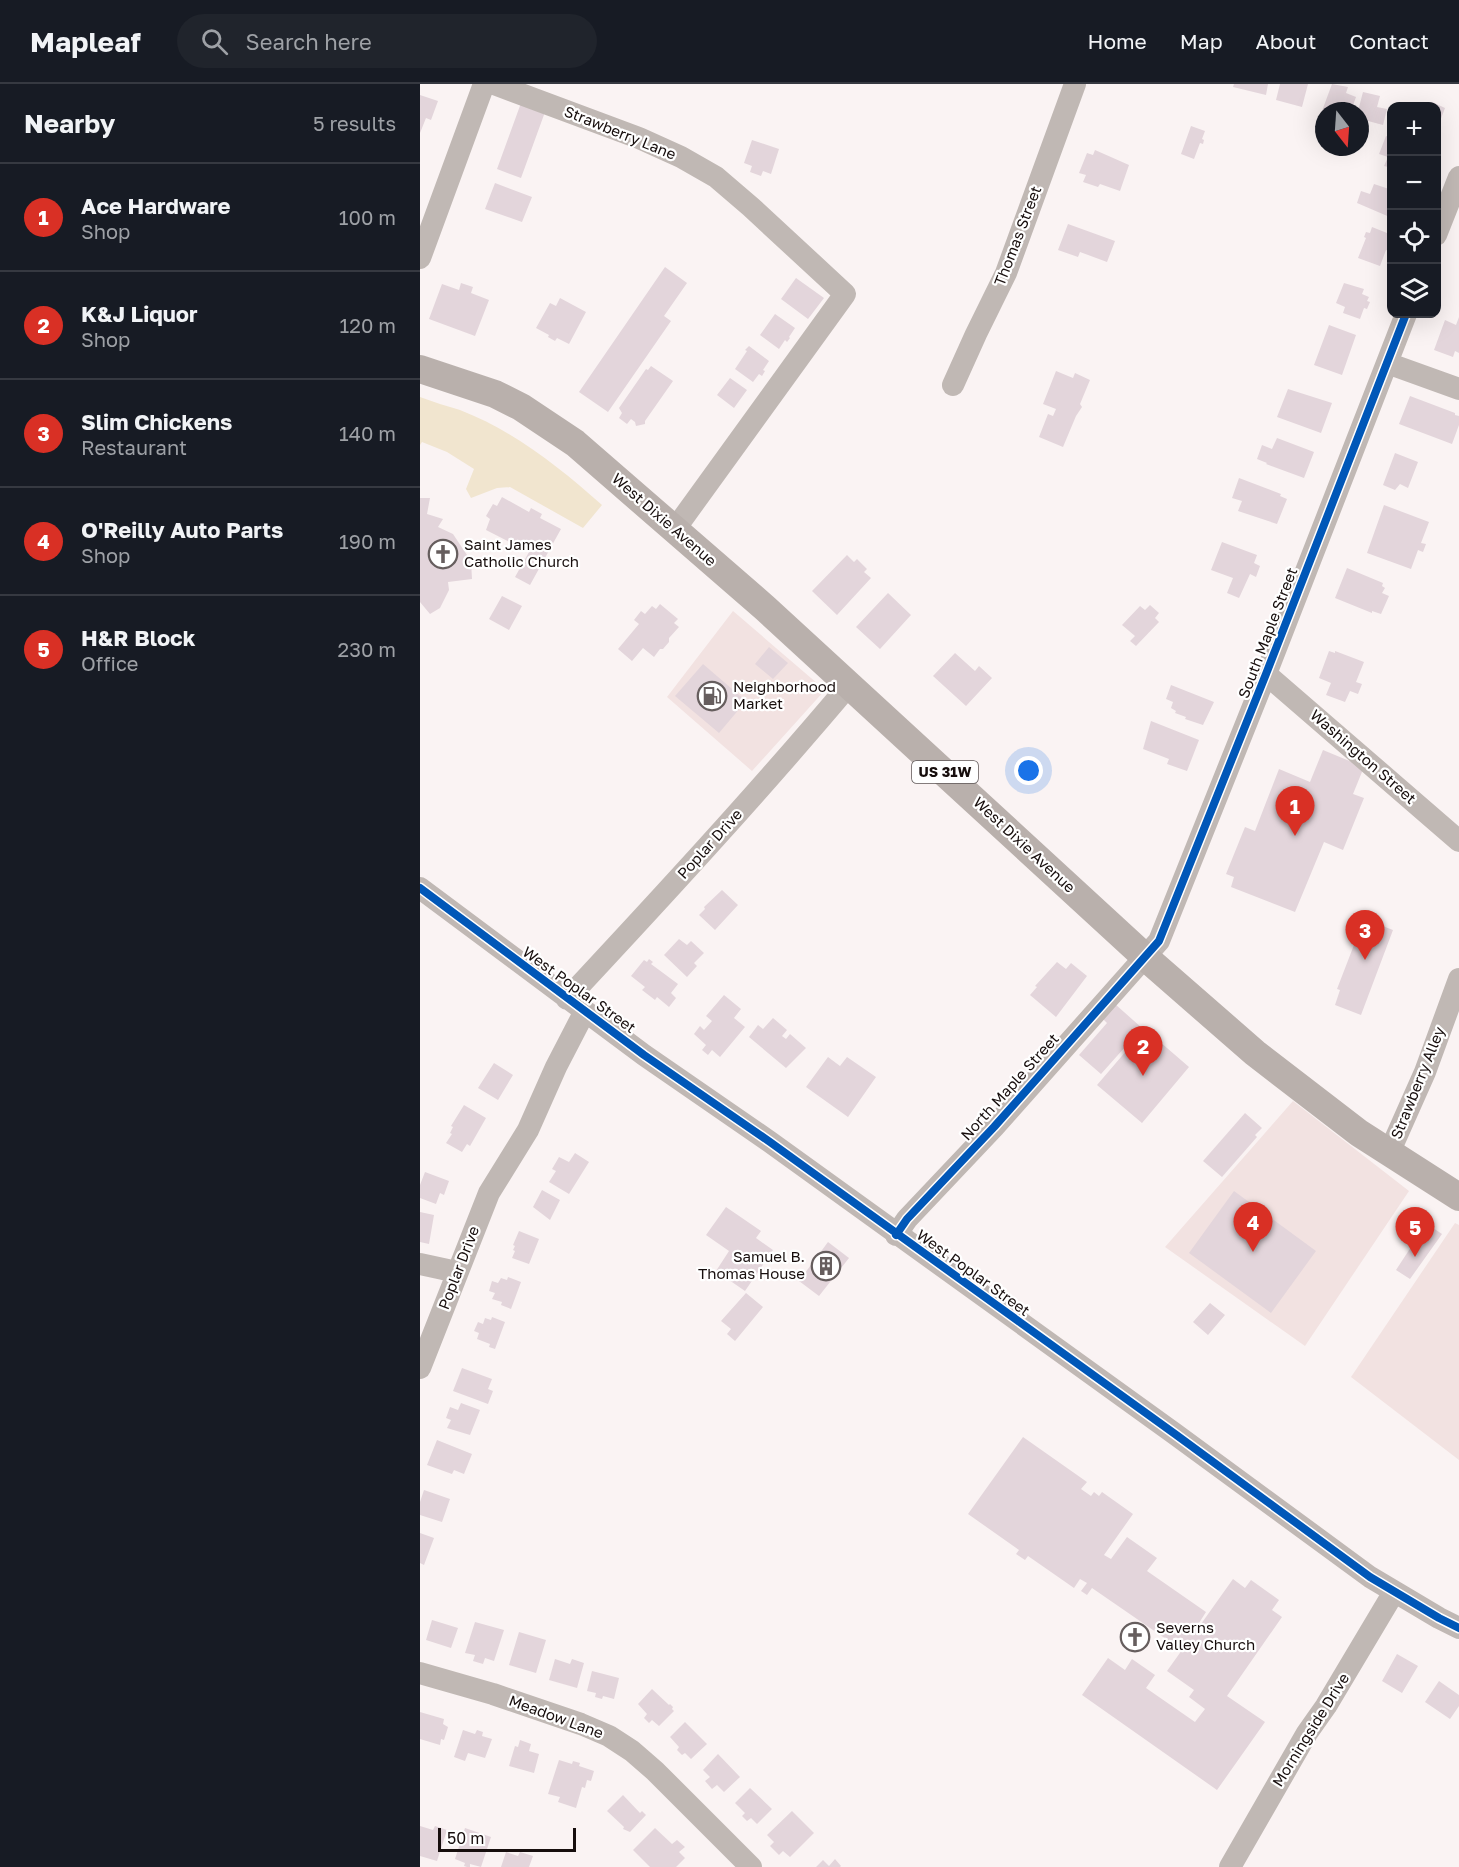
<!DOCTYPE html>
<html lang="en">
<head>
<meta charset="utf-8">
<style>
  body { margin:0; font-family:"Golos Text",sans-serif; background:#20242c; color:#f1f3f6 }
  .controls { position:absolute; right:18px; top:18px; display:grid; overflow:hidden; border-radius:12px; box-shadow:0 6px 24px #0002 }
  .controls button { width:54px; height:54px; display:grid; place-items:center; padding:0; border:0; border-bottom:2px solid #363941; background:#171b24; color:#f1f3f6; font:30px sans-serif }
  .compass { position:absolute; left:895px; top:18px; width:54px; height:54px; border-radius:50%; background:#171b24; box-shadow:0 6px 24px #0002; rotate:163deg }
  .scale { position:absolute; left:18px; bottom:15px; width:138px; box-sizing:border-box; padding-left:6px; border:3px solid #170e0d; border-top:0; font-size:16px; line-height:21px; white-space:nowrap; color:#170e0d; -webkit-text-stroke:4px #fff; paint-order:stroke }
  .you { position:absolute; left:609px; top:687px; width:21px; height:21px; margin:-15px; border:4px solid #fff; border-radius:50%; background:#1a73e8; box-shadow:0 0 0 9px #1a73e833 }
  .badge { display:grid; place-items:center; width:39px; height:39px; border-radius:50%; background:#d93025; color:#fff; font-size:20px; font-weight:700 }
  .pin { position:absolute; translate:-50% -50px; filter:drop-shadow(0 2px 3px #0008) }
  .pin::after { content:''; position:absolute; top:32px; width:21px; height:18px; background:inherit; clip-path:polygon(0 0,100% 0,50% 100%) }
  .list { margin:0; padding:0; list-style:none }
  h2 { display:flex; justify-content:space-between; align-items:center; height:78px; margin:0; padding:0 24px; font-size:26px }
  h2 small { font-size:20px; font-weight:400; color:#9ea1a6 }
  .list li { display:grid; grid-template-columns:39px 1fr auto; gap:18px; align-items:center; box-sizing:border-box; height:108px; padding:0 24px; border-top:2px solid #363941 }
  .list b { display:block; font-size:22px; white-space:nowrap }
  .list p { margin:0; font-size:20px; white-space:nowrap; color:#9ea1a6 }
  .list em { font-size:20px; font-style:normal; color:#9ea1a6 }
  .icon { flex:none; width:33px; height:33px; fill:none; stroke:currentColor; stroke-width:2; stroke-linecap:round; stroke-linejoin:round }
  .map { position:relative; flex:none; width:1039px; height:1783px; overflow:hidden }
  header { display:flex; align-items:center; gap:36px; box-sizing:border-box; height:84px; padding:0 30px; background:#171b24; border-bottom:2px solid #363941 }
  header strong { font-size:28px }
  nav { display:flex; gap:33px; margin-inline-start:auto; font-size:21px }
  .search { width:420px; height:54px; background:#20242c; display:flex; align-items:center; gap:15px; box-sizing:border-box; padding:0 21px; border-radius:33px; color:#9ea1a6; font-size:22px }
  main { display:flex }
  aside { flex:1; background:#171b24 }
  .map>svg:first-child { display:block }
  .built { fill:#f2e2e1 }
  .green { fill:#f1e5cf }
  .building { fill:#e3d5db }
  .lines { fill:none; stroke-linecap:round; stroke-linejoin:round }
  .minor { stroke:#c0b8b4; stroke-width:22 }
  .major { stroke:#b9b0ac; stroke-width:28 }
  .cycleway-casing { stroke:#fff; stroke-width:11 }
  .cycleway { stroke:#0057b8; stroke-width:8 }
  .labels { text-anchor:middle; stroke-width:4.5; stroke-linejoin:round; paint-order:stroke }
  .shield { fill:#fff; stroke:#5d5656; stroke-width:1.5 }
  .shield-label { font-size:14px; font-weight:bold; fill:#170e0d }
  .street-label { font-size:15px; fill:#170e0d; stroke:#fff }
  .poi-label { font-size:15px; fill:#170e0d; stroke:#fff; text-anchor:start }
</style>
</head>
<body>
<header>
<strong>Mapleaf</strong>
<div class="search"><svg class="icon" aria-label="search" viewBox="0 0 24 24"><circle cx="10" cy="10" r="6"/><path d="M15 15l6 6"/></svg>Search here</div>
<nav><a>Home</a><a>Map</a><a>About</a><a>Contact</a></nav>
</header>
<main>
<aside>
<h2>Nearby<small>5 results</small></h2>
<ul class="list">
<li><span class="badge">1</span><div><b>Ace Hardware</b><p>Shop</p></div><em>100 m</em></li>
<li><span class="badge">2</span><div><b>K&amp;J Liquor</b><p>Shop</p></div><em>120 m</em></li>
<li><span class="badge">3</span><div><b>Slim Chickens</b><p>Restaurant</p></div><em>140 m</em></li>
<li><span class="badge">4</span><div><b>O'Reilly Auto Parts</b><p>Shop</p></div><em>190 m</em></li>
<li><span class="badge">5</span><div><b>H&amp;R Block</b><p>Office</p></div><em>230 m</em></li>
</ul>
</aside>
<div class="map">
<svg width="1039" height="1783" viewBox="0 0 1039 1783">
  <rect width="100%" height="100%" fill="#faf3f3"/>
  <!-- built -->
  <path class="built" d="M313 527 405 606 332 687 247 613Z
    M873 1017 989 1107 885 1262 745 1163Z
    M1035 1139 1039 1141V1376L931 1293Z"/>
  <!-- green -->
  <path class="green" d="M0 313C13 318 27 322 40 326 94 347 139 383 182 421L163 444 90 403 77 404 51 414 46 405 54 385 27 368 2 358 0 361Z"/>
  <!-- building -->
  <path class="building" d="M814 0H848L846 11 813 3Z
    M860 0H888L882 23 856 16Z
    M912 0 928 3 926 9 936 13 931 27H904V36L899 35Z
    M943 8 960 12 957 23 967 25 963 41 948 37 946 44 940 43V27H938Z
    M0 11 18 17 11 36 6 34 0 49Z
    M1012 18 1025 24 1017 45 1016 22H1010Z
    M101 19 125 28 101 94 77 85Z
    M771 42 785 47 782 55 784 56 783 60 780 59 774 75 761 70Z
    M966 52 972 54V84L964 82 968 73 959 70Z
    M332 56 359 65 351 90 343 87 341 92 330 88 332 82 324 79Z
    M675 66 709 81 700 107 680 100 678 103 663 98 666 91 659 89 667 69 673 71Z
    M75 99 112 113 102 138 65 125Z
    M954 100 972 106V134L937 119 941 107 950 110Z
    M648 140 695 157 687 178 660 168 658 173 638 166Z
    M952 143 972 151 968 161 971 162 969 167 966 166 960 182 938 174 946 154 944 153 946 148 950 149Z
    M245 183 267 199 244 232 251 237 188 328 159 308Z
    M376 194 404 214 388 235 361 215Z
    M41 199 53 203 51 209 69 216 55 252 9 235 22 200 39 206Z
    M924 199 944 205 942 210 949 213 947 217 950 218 947 225 944 224 940 235 923 229 925 223 916 219Z
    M140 214 166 228 149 260 137 254 135 257 128 253 129 251 116 244 130 219 136 222Z
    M355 230 375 244 369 253 370 254 367 258 365 256 359 265 340 251Z
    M1039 233V269L1035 267 1033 273 1014 266 1025 236 1036 241Z
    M909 241 936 251 922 291 894 281Z
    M329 262 349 277 343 286 345 287 342 292 339 290 333 298 315 285 327 267 325 266Z
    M231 282 253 297 225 337V340L216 342 215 338 211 335 207 340 199 334 202 329 199 324 226 285 228 286Z
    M636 287 653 294 655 289 670 296 660 320 662 323 656 332 643 363 619 353 628 330 633 332 636 325 623 320Z
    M310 294 327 306 314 324 297 311Z
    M868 305 912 319 901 349 857 333Z
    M990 312 1035 329V331L1039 332V341L1032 360 979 340Z
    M857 354 894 368 884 394 846 380 847 379 837 375 842 361 852 365Z
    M975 369 998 378 988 404 980 400 975 406 963 401Z
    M819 394 861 410 860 412 867 415 857 440 818 427 822 417 812 414Z
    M82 413 109 428 111 424 122 430 120 434 141 445 110 501 95 493 109 468 66 446 70 435 66 432 73 420 77 422Z
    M0 414H10L7 430 23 435 18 443 33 450 51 477 52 495 28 498 29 506 20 524 10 530 0 518Z
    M964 421 1009 438 1001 459 1006 460 1003 468 998 466 991 485 947 469Z
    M802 458 837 471 834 479 840 482 836 493 830 490 819 514 807 509 813 494 791 486Z
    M427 471 434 478 437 475 447 485 444 488 451 494 417 531 392 507Z
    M927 484 963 499 962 502 965 504 962 509 969 512 961 530 952 527V529L915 514Z
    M468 509 491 531 460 565 436 543Z
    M82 512 102 522 89 546 69 535Z
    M240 520 258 535 254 539 259 543 249 554V558L243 565H240L234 573 223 564 212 577 198 565 219 540 214 536 221 527 225 530 232 522 236 525Z
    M730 521 739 529 735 534 739 538 716 562 710 557 715 552 702 541 720 522 725 526Z
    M349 563 368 579 353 595 335 580Z
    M909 567 915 569V567L944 578 936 598 942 600 938 610 930 607 925 618 906 611 911 599 899 594Z
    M535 569 555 587 559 582 572 594 546 622 513 592Z
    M283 580 326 617 299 649 255 612Z
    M751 601 794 618 783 641 765 635 766 633 755 629 756 627 751 624 753 618 746 615Z
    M731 637 779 656 767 687 747 680 749 675 723 665Z
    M903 666 944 683 933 710 944 714 923 766 904 758 875 828 811 803 814 793 806 790 825 743 835 747 859 685 890 698Z
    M302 806 318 821 295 846 279 831 285 825 284 823Z
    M944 835 973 846 941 931 915 921 920 906 917 905Z
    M259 855 267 861 271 857 284 869 274 879 277 882 267 893 244 871Z
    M229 875 233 878 231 880 258 900 251 909 256 914 249 923 237 913 235 916 222 906 225 903 211 892 224 876 227 878Z
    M637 878 646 885 651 879 667 892 636 933 610 911 617 903 615 902Z
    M304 911 321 925 314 934 325 943 300 973 292 966 288 971 282 966 286 961 274 950 280 942 284 946 292 937 286 932Z
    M695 920 722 944 681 990 659 971 687 939 682 934Z
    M353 934 367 946 362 952 366 955 370 950 386 964 366 984 329 953 338 941 343 945Z
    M725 945 769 983 722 1039 677 1001Z
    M408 973 420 982 427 973 456 993 428 1033 386 1003Z
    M74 979 93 991 78 1016 58 1004Z
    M44 1021 66 1034 50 1062 47 1060 42 1068 26 1059 32 1050 30 1049 33 1043 31 1042Z
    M825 1029 842 1044 835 1051 837 1053 802 1093 783 1077Z
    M155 1069 169 1078 149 1110 129 1098 136 1087 132 1085 139 1073 149 1078Z
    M5 1088 29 1097 24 1111 20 1109 16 1120 0 1114V1101Z
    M122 1106 140 1116 130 1136 113 1123Z
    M814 1107 896 1167 851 1229 769 1169Z
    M306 1123 341 1147 336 1154 353 1166 325 1207 296 1187 309 1167 286 1151Z
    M0 1128 14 1131 9 1160 0 1158Z
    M995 1132 1022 1150 990 1195 976 1186 993 1160 985 1153 988 1148 985 1146Z
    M99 1147 119 1155 109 1180 92 1174 95 1167 93 1166 95 1162 93 1161Z
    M408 1158 429 1174 399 1212 379 1197Z
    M88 1193 101 1198 91 1225 81 1221 82 1218 72 1215 75 1209 69 1207 72 1197 78 1199 81 1194 87 1196Z
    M326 1209 343 1223 315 1257 307 1250 311 1245 301 1237Z
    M790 1219 805 1231 788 1251 773 1238Z
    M72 1233 85 1238 75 1265 69 1263 70 1260 57 1255 59 1249 54 1247 58 1238 63 1240 65 1234 71 1236Z
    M42 1284 72 1295 68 1305 73 1307 68 1320 33 1307Z
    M41 1319 60 1326 50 1351 27 1344 31 1336 26 1334 30 1323 38 1326Z
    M603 1353 667 1398 661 1405 671 1412 674 1408 679 1412 682 1408 713 1430 684 1471 691 1475 707 1453 737 1474 727 1487 786 1528 779 1539 781 1540 813 1495 825 1504 831 1496 859 1516 852 1526 862 1533 807 1612 845 1638 797 1706 662 1611 688 1574 705 1586 712 1575 735 1591 726 1604 775 1638 785 1625 769 1613 774 1606 747 1587 762 1566 672 1504 667 1511 661 1507 667 1499 660 1495 654 1504 608 1472 605 1476 596 1470 599 1466 548 1430Z
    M17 1356 52 1370 44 1390 34 1386 32 1390 7 1381Z
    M4 1406 30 1415 22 1438 0 1431V1418Z
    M0 1449 14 1454 4 1481 0 1479Z
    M12 1536 38 1544 31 1564 6 1556Z
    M55 1538 84 1546 74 1577 65 1574 63 1580 53 1577 55 1571 45 1569Z
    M99 1548 126 1556 116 1589 89 1581Z
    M977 1570 998 1582 982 1609 962 1597Z
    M135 1575 150 1580 152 1575 164 1579 157 1604 129 1596Z
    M172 1587 199 1594 194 1615 183 1612 182 1615 175 1613 176 1609 167 1607Z
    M1019 1597 1039 1611V1622L1030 1635 1005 1618Z
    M232 1605 249 1621 250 1620 253 1623 252 1625 254 1627 239 1642 232 1636 229 1639 224 1634 227 1630 218 1620Z
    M0 1628 24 1635 23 1640 28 1643 24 1656 21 1655 20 1661 0 1655Z
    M265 1638 287 1660 271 1675 265 1669 262 1671 257 1666 259 1663 250 1653Z
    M43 1646 55 1650 57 1646 63 1648 62 1652 72 1655 65 1674 48 1669 45 1677 34 1673Z
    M100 1656 111 1660 109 1667 119 1670 114 1689 89 1682 95 1662 98 1663Z
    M298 1670 320 1693 304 1708 297 1701 292 1705 285 1697 290 1693 283 1686Z
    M139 1676 152 1680 153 1677 160 1679 159 1682 174 1687 171 1697 167 1696 165 1704 162 1703 156 1724 138 1718 140 1713 128 1710Z
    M330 1704 352 1725 337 1740 331 1734 327 1737 322 1732 325 1729 315 1719Z
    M203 1711 220 1729 222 1727 226 1731 210 1748 203 1745 204 1743 187 1727Z
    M372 1727 394 1749 370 1773 363 1767 359 1771 350 1762 354 1758 347 1751Z
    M0 1742 13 1746 15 1742 27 1746 17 1777 0 1772Z
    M45 1744 71 1753 61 1783 50 1780V1783H47L44 1782 45 1779 35 1775Z
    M235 1744 252 1760 257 1756 265 1763 259 1768 265 1774 256 1783H230L213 1766Z
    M86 1768 98 1772 100 1768 113 1772 109 1783H81Z
    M415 1775 421 1782 420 1783H396L403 1776 409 1782Z"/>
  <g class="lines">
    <!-- minor -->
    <path class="minor" d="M74 0 219 54 261 73 296 93 331 123 425 210 255 445
      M1016 151 1039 93
      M0 174 64 0
      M967 279 1039 305
      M533 301 556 250 586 189 655 0
      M846 590 1039 757
      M0 804 224 971 350 1058 755 1350 950 1493 1019 1534 1039 1544
      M147 915C243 812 338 709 429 601
      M969 1069 1005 988 1039 895
      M476 1151 487 1135 574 1043 739 857 846 590 986 230
      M0 1180 37 1188
      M0 1284 69 1109 108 1046 136 983 165 927
      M0 1589 73 1610 161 1640 189 1652 212 1667 235 1687 331 1783
      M810 1783 887 1649 906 1622 974 1508"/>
    <!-- major -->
    <path class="major" d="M0 285 75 310 101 323 155 359 345 524 725 873 835 969 939 1049 1039 1113"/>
    <!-- cycleway casing -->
    <g class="cycleway-casing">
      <path id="cycleway" d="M0 804 224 971 350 1058 755 1350 950 1493 1019 1534 1039 1544
        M476 1151 487 1135 574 1043 739 857 846 590 986 230"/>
    </g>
    <!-- cycleway -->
    <use href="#cycleway" class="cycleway"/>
  </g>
  <!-- icons -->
  <defs>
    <g id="church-ring" transform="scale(1.5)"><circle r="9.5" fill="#fff" stroke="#665e5e" stroke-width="1.5"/><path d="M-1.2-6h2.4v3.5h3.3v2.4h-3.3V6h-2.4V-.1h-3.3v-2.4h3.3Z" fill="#665e5e"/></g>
    <g id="fuel-ring" transform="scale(1.5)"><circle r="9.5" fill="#fff" stroke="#665e5e" stroke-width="1.5"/><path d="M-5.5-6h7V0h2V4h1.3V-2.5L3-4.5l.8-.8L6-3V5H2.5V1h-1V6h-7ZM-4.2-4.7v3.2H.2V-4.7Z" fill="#665e5e"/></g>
    <g id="building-ring" transform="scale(1.5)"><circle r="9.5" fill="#fff" stroke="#665e5e" stroke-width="1.5"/><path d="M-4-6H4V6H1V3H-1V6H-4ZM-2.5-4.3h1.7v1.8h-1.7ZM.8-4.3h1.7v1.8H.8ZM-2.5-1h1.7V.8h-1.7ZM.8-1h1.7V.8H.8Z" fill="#665e5e"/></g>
  </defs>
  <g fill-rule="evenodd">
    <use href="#church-ring" x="23" y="470"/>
    <use href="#fuel-ring" x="292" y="612"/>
    <use href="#building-ring" x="406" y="1182"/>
    <use href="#church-ring" x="715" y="1553"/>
  </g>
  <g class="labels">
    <!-- shield labels -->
    <rect class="shield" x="492" y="677" width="66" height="22" rx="4.5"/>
    <g class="shield-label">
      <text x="525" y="693">US 31W</text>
    </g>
    <!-- street labels -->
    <g class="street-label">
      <text transform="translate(200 49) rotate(22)" y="5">Strawberry Lane</text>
      <text transform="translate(598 152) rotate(-69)" y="5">Thomas Street</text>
      <text transform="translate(244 436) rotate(41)" y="5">West Dixie Avenue</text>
      <text transform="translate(848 549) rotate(-69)" y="5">South Maple Street</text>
      <text transform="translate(943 673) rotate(41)" y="5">Washington Street</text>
      <text transform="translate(290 760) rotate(-48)" y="5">Poplar Drive</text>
      <text transform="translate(604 761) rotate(43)" y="5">West Dixie Avenue</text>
      <text transform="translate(159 906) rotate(36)" y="5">West Poplar Street</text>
      <text transform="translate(998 999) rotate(-68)" y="5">Strawberry Alley</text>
      <text transform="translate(590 1003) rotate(-48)" y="5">North Maple Street</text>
      <text transform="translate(39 1184) rotate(-69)" y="5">Poplar Drive</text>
      <text transform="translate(553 1189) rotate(36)" y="5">West Poplar Street</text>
      <text transform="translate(136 1633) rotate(20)" y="5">Meadow Lane</text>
      <text transform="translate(891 1646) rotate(-58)" y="5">Morningside Drive</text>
    </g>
    <!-- poi labels -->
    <g class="poi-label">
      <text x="44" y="466">Saint James<tspan x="44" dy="17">Catholic Church</tspan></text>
      <text x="313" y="608">Neighborhood<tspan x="313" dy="17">Market</tspan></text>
      <text x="385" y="1178" text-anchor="end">Samuel B.<tspan x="385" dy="17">Thomas House</tspan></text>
      <text x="736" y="1549">Severns<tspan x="736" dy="17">Valley Church</tspan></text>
    </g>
  </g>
</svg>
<div class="controls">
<button>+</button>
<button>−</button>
<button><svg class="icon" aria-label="locate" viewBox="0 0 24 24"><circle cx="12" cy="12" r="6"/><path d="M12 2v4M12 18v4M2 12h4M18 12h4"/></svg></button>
<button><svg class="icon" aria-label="layers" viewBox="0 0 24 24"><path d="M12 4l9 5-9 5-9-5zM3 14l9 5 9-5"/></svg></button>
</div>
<svg class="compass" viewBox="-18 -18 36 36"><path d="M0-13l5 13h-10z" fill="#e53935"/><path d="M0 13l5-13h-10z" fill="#9ea1a6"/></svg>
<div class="scale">50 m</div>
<div class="you"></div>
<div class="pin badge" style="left:875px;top:752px">1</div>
<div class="pin badge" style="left:723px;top:992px">2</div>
<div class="pin badge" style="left:945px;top:876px">3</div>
<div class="pin badge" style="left:833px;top:1168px">4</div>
<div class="pin badge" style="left:995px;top:1173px">5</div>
</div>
</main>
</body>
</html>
